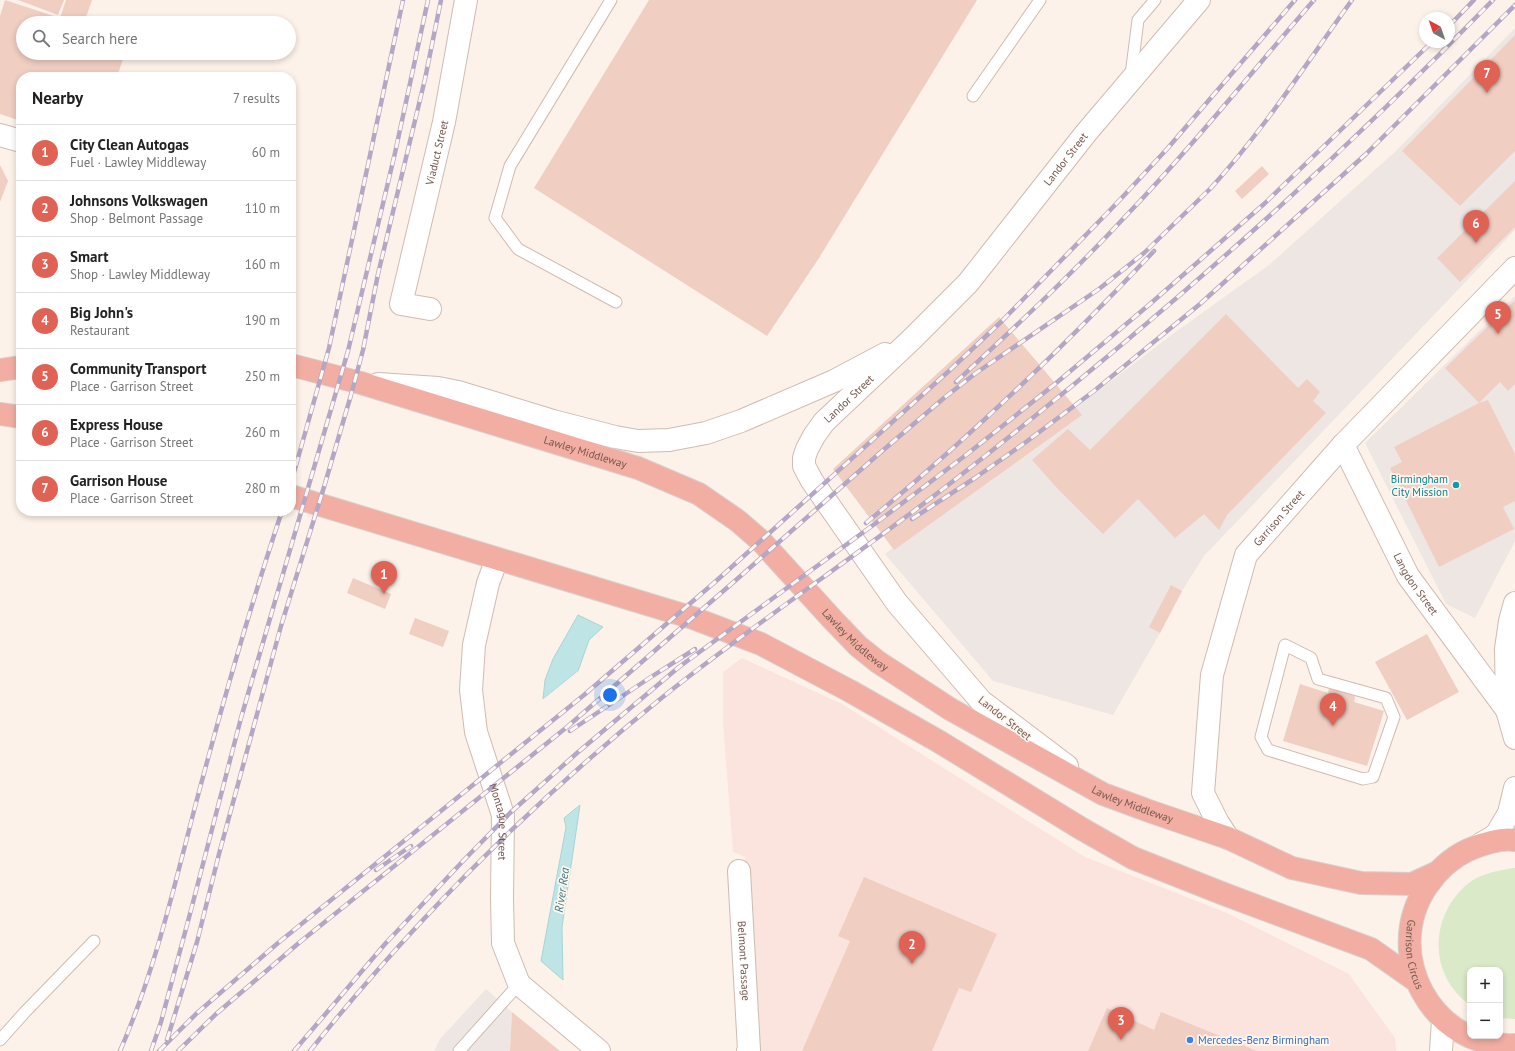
<!DOCTYPE html>
<html lang="en">
<head>
<meta charset="utf-8">
<style>
  body { margin:0; font-family:"PT Sans",sans-serif; background:#f2f2f2; color:#222 }
  .controls { position:absolute; right:12px; bottom:12px; display:grid; overflow:hidden; border-radius:8px; box-shadow:0 2px 6px #0003 }
  .controls button { width:36px; height:36px; display:grid; place-items:center; padding:0; border:0; border-bottom:1px solid #e0e0e0; background:#fff; color:#222; font:20px sans-serif }
  .compass { position:absolute; left:1419px; top:12px; width:36px; height:36px; border-radius:50%; background:#fff; box-shadow:0 2px 6px #0003; rotate:320deg }
  .you { position:absolute; left:610px; top:695px; width:14px; height:14px; margin:-10px; border:3px solid #fff; border-radius:50%; background:#1a73e8; box-shadow:0 0 0 6px #1a73e833 }
  .badge { display:grid; place-items:center; width:26px; height:26px; border-radius:50%; background:#df6255; color:#fff; font-size:13px; font-weight:700 }
  .pin { position:absolute; translate:-50% -33px; filter:drop-shadow(0 1px 2px #0008) }
  .pin::after { content:''; position:absolute; top:21px; width:14px; height:12px; background:inherit; clip-path:polygon(0 0,100% 0,50% 100%) }
  .list { margin:0; padding:0; list-style:none }
  h2 { display:flex; justify-content:space-between; align-items:center; height:52px; margin:0; padding:0 16px; font-size:17px }
  h2 small { font-size:13px; font-weight:400; color:#767676 }
  .list li { display:grid; grid-template-columns:26px 1fr auto; gap:12px; align-items:center; box-sizing:border-box; height:56px; padding:0 16px; border-top:1px solid #e0e0e0 }
  .list b { display:block; font-size:15px; white-space:nowrap }
  .list p { margin:0; font-size:13px; white-space:nowrap; color:#767676 }
  .list em { font-size:13px; font-style:normal; color:#767676 }
  .icon { flex:none; width:22px; height:22px; fill:none; stroke:currentColor; stroke-width:2; stroke-linecap:round; stroke-linejoin:round }
  .map { position:relative; flex:none; width:1515px; height:1051px; overflow:hidden }
  .search { position:absolute; background:#fff; box-shadow:0 2px 6px #0003; left:16px; top:16px; width:280px; height:44px; display:flex; align-items:center; gap:10px; box-sizing:border-box; padding:0 14px; border-radius:22px; color:#767676; font-size:15px }
  .panel { position:absolute; background:#fff; box-shadow:0 2px 6px #0003; left:16px; top:72px; width:280px; height:444px; border-radius:16px }
  .map>svg:first-child { display:block }
  .commercial { fill:#fbe3de }
  .industrial { fill:#ede6e2 }
  .green { fill:#dae9c8 }
  .water { fill:#bee4e5; stroke:#a5d5d6 }
  .pier { fill:#fcf2e9 }
  .building { fill:#f0cec2 }
  .lines { fill:none; stroke-linecap:round; stroke-linejoin:round }
  .lane-casing { stroke:#cfbbb2; stroke-width:13 }
  .street-casing { stroke:#cfbbb2; stroke-width:24 }
  .secondary-casing { stroke:#d2bbb0; stroke-width:24 }
  .highway-casing { stroke:#d8d0cd; stroke-width:24 }
  .lane { stroke:#fff; stroke-width:11 }
  .street { stroke:#fff; stroke-width:22 }
  .secondary { stroke:#fff; stroke-width:22 }
  .highway { stroke:#f2aea3; stroke-width:22 }
  .rail-casing { stroke:#b4a7c6; stroke-width:4.5 }
  .rail { stroke:#fef7f0; stroke-width:3; stroke-dasharray:9; stroke-linecap:butt }
  .culture-dot { fill:#0f9aa8; stroke:#fef7f0; stroke-width:1.5 }
  .shop-dot { fill:#3f7fe0; stroke:#fef7f0; stroke-width:1.5 }
  .labels { text-anchor:middle; stroke-width:3.5; stroke-linejoin:round; paint-order:stroke }
  .street-label { font-size:11px; fill:#75574e; stroke:#fef7f0 }
  .culture-label { font-size:11px; fill:#0d838f; stroke:#fef7f0; text-anchor:end }
  .shop-label { font-size:11px; fill:#366cbe; stroke:#fef7f0; text-anchor:start }
  .water-label { font-size:12px; font-style:italic; fill:#427779; stroke:#fef7f0 }
</style>
</head>
<body>
<div class="map">
<svg width="1515" height="1051" viewBox="0 0 1515 1051">
  <rect width="100%" height="100%" fill="#fcf2e9"/>
  <!-- commercial -->
  <path class="commercial" d="M742 658 842 704 1085 857 1227 913 1349 974 1395 1038 1396 1051H754L745 857 733 852 723 723V672Z"/>
  <!-- industrial -->
  <path class="industrial" d="M1515 28V230L1204 556 1182 591 1160 633 1113 715 993 681 885 554 1170 336 1269 265 1396 151Z
    M1515 296V541L1475 618 1446 604 1365 443Z
    M486 989 512 1012 510 1051H434L440 1039Z"/>
  <!-- green -->
  <path class="green" d="M1513 868H1515V1019L1500 1018V970H1470V1005C1429 976 1429 919 1465 886 1478 874 1496 871 1513 868Z"/>
  <!-- water -->
  <path class="water" d="M578 615 603 627 589 640 578 671 543 699 545 680 553 659Z
    M580 805 562 927 563 980 541 961 566 827 564 818Z"/>
  <!-- pier -->
  <path class="pier" d="M582 668 580 672 544 701H541Z"/>
  <!-- building -->
  <path class="building" d="M5 0 60 18 66 0H92L84 23H23V53H125L117 77H21V121L0 114V16Z
    M18 0H64L58 15Z
    M649 0H977L819 258 767 336 534 188Z
    M1515 35V151L1460 206 1402 151Z
    M0 165 8 181 0 202Z
    M1262 166 1269 174 1242 199 1235 191Z
    M1515 181V227L1460 282 1437 258Z
    M1515 300V384L1508 391 1500 382 1479 403 1445 368Z
    M1226 314 1298 388 1307 379 1320 392 1313 401 1326 413 1227 515 1219 530 1204 514 1175 538 1138 499 1103 534 1057 488 1032 460 1068 429 1090 450Z
    M999 317 1082 415 894 550 833 469Z
    M1488 400 1515 454V501L1503 507 1514 529 1439 567 1390 468 1402 462 1394 447 1479 403Z
    M353 578 391 594 385 609 347 593Z
    M1171 585 1182 591 1160 633 1149 627Z
    M415 618 449 631 443 647 409 634Z
    M1427 634 1459 692 1407 720 1375 662Z
    M1300 684 1328 693 1329 688 1355 696 1354 702 1384 711 1367 766 1283 741Z
    M864 877 997 934 971 992 959 988 932 1051H802L850 941 838 936Z
    M1107 1008 1154 1030 1161 1012 1257 1051H1088Z
    M512 1012 560 1051H510Z"/>
  <g class="lines">
    <!-- lane casing -->
    <g class="lane-casing">
      <path id="lane" d="M611 0 510 166 495 218 518 249 616 302
        M1131 75 1138 20 1155 0
        M973 96 1040 0
        M1285 645 1311 658 1318 679 1386 698 1394 717 1373 777 1363 779 1268 750 1261 737Z
        M0 1040 25 1012 94 941
        M459 1051 519 984"/>
    </g>
    <!-- street casing -->
    <g class="street-casing">
      <g id="street">
        <path d="M0 135 21 141"/>
        <path id="s1" d="M430 309 401 304 444 122 466 0"/>
        <path d="M378 384 438 388 458 392 553 421 615 437 638 441 669 440 706 433 741 421 834 381 885 354"/>
        <path id="s2" d="M1343 445 1408 576 1507 710"/>
        <path id="s3" d="M497 559 488 583 474 645 471 690 476 732 503 815 502 898 503 943 519 984 599 1051"/>
        <path id="s4" d="M1067 766 981 701 897 603 812 481 804 466V458L807 449 814 436 824 422 912 339 968 283 1086 133 1199 0"/>
        <path id="s5" d="M1228 838 1218 823 1203 793 1212 675 1246 555 1343 445 1515 268"/>
        <path id="s6" d="M739 871 749 1050 748 1051"/>
      </g>
    </g>
    <!-- secondary casing -->
    <g class="secondary-casing">
      <path id="secondary" d="M1515 603 1510 621 1506 649 1507 710 1515 738
        M1481 844 1496 835 1509 813 1515 788
        M1441 1051 1443 1020"/>
    </g>
    <!-- highway casing -->
    <g class="highway-casing">
      <g id="highway">
        <path id="s7" d="M291 365 361 383 638 468 699 494 738 521 761 541 833 620 858 646 878 662 950 709 1103 794 1149 811 1228 838 1292 868 1361 883 1412 884 1436 873"/>
        <path d="M0 370 21 367"/>
        <path d="M0 414 21 417"/>
        <path d="M291 496 693 618 761 644 850 691 938 741 1082 829 1133 858 1224 894 1371 949 1415 980"/>
        <path id="s8" d="M1515 840C1501 838 1480 845 1468 850 1451 858 1438 870 1427 886 1381 954 1432 1049 1515 1045"/>
      </g>
    </g>
    <!-- lane -->
    <use href="#lane" class="lane"/>
    <!-- street -->
    <use href="#street" class="street"/>
    <!-- secondary -->
    <use href="#secondary" class="secondary"/>
    <!-- highway -->
    <use href="#highway" class="highway"/>
    <!-- rail casing -->
    <g class="rail-casing">
      <path id="rail" d="M1449 26 1474 0
        M1210 189C1263 131 1306 64 1352 0
        M956 382C1013 329 1070 276 1123 219 1190 149 1251 73 1314 0
        M291 483 329 348 403 0
        M912 519 975 478 1026 442 1094 391 1200 304 1366 154 1515 5
        M866 523C968 439 1064 347 1154 251
        M570 731 651 677 695 649
        M376 870 411 846
        M167 1040 197 942 219 854 281 626 324 487 351 395 363 350 378 274 425 79 441 0
        M120 1051C155 971 174 887 196 803 222 705 250 607 282 511
        M151 1051 161 1022 191 910 241 718 348 351 395 153 428 0
        M159 1051 197 1013 278 943 584 695 715 582 950 370 1002 321 1116 204 1167 149 1295 0
        M178 1051 216 1014 300 942 567 727 736 580 881 452 944 398 976 373 1099 289 1144 253 1213 186
        M294 1051 385 944 463 861 510 813 577 753 679 667 880 520 966 455 1055 384 1150 304 1264 204 1432 42
        M310 1051C414 920 534 801 664 696 758 621 858 555 952 482 1143 333 1325 174 1493 0"/>
    </g>
    <!-- rail -->
    <use href="#rail" class="rail"/>
  </g>
  <!-- markers -->
  <circle class="culture-dot" cx="1456" cy="485" r="4"/>
  <circle class="shop-dot" cx="1190" cy="1040" r="4"/>
  <g class="labels">
    <!-- street labels -->
    <g class="street-label">
      <text dy="4" stroke="none"><textPath href="#s1" startOffset="185">Viaduct Street</textPath></text>
      <text dy="4" stroke="none"><textPath href="#s4" startOffset="810">Landor Street</textPath></text>
      <text dy="4" stroke="none"><textPath href="#s4" startOffset="486">Landor Street</textPath></text>
      <text dy="4" stroke="none"><textPath href="#s7" startOffset="307">Lawley Middleway</textPath></text>
      <text dy="4" stroke="none"><textPath href="#s5" startOffset="344">Garrison Street</textPath></text>
      <text dy="4" stroke="none"><textPath href="#s2" startOffset="157">Langdon Street</textPath></text>
      <text dy="4" stroke="none"><textPath href="#s7" startOffset="643">Lawley Middleway</textPath></text>
      <text transform="translate(1005 718) rotate(38)" y="4">Landor Street</text>
      <text dy="4" stroke="none"><textPath href="#s7" startOffset="967">Lawley Middleway</textPath></text>
      <text dy="4" stroke="none"><textPath href="#s3" startOffset="270">Montague Street</textPath></text>
      <text dy="4" stroke="none"><textPath href="#s8" startOffset="176">Garrison Circus</textPath></text>
      <text dy="4" stroke="none"><textPath href="#s6" startOffset="90">Belmont Passage</textPath></text>
    </g>
    <!-- culture labels -->
    <g class="culture-label">
      <text x="1448" y="483">Birmingham<tspan x="1448" dy="13">City Mission</tspan></text>
    </g>
    <!-- shop labels -->
    <g class="shop-label">
      <text x="1198" y="1044">Mercedes-Benz Birmingham</text>
    </g>
    <!-- water labels -->
    <g class="water-label">
      <text transform="translate(562 890) rotate(-82)" y="4">River Rea</text>
    </g>
  </g>
</svg>
<div class="controls">
<button>+</button>
<button>−</button>
</div>
<svg class="compass" viewBox="-18 -18 36 36"><path d="M0-13l5 13h-10z" fill="#e53935"/><path d="M0 13l5-13h-10z" fill="#767676"/></svg>
<div class="you"></div>
<div class="pin badge" style="left:384px;top:594px">1</div>
<div class="pin badge" style="left:912px;top:964px">2</div>
<div class="pin badge" style="left:1121px;top:1040px">3</div>
<div class="pin badge" style="left:1333px;top:726px">4</div>
<div class="pin badge" style="left:1498px;top:334px">5</div>
<div class="pin badge" style="left:1476px;top:243px">6</div>
<div class="pin badge" style="left:1487px;top:93px">7</div>
<div class="search"><svg class="icon" aria-label="search" viewBox="0 0 24 24"><circle cx="10" cy="10" r="6"/><path d="M15 15l6 6"/></svg>Search here</div>
<section class="panel">
<h2>Nearby<small>7 results</small></h2>
<ul class="list">
<li><span class="badge">1</span><div><b>City Clean Autogas</b><p>Fuel · Lawley Middleway</p></div><em>60 m</em></li>
<li><span class="badge">2</span><div><b>Johnsons Volkswagen</b><p>Shop · Belmont Passage</p></div><em>110 m</em></li>
<li><span class="badge">3</span><div><b>Smart</b><p>Shop · Lawley Middleway</p></div><em>160 m</em></li>
<li><span class="badge">4</span><div><b>Big John's</b><p>Restaurant</p></div><em>190 m</em></li>
<li><span class="badge">5</span><div><b>Community Transport</b><p>Place · Garrison Street</p></div><em>250 m</em></li>
<li><span class="badge">6</span><div><b>Express House</b><p>Place · Garrison Street</p></div><em>260 m</em></li>
<li><span class="badge">7</span><div><b>Garrison House</b><p>Place · Garrison Street</p></div><em>280 m</em></li>
</ul>
</section>
</div>
</body>
</html>
